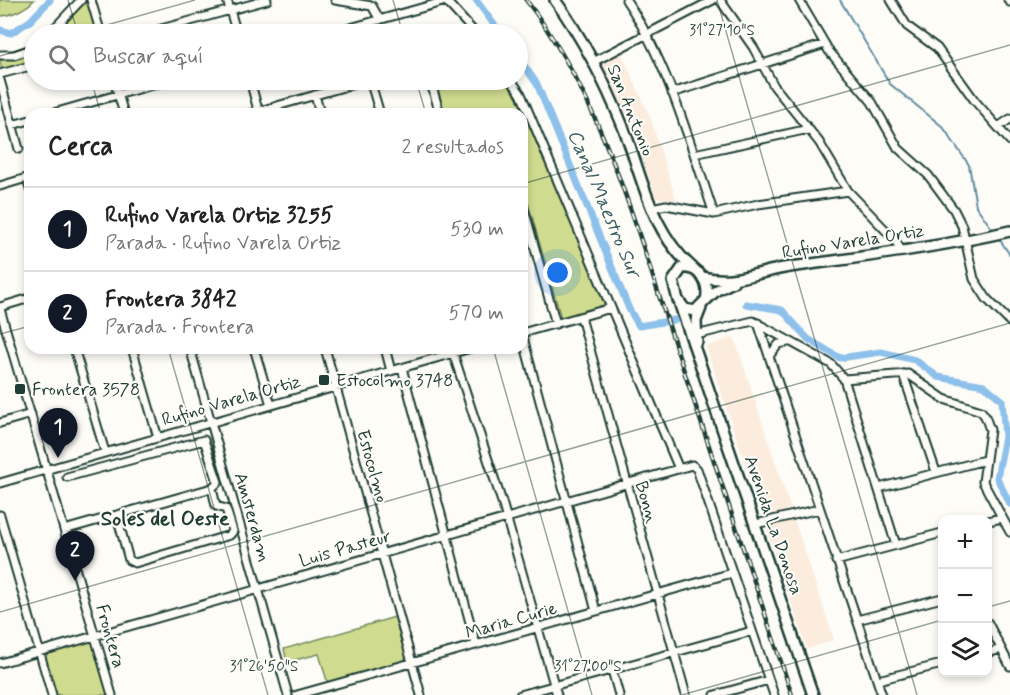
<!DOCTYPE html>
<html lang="es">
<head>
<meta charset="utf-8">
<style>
  body { margin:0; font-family:Mynerve,sans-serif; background:#f6f6f6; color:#222 }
  .controls { position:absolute; right:18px; bottom:18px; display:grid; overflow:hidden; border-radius:12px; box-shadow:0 3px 9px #0003 }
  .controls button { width:54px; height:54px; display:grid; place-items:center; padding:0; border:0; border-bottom:2px solid #e0e0e0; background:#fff; color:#222; font:30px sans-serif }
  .you { position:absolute; left:558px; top:273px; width:21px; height:21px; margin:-15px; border:4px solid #fff; border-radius:50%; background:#1a73e8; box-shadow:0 0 0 9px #1a73e833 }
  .badge { display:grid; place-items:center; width:39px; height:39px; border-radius:50%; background:#111827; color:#fff; font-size:20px; font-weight:700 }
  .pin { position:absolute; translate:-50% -50px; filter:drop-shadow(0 2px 3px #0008) }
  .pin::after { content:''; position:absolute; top:32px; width:21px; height:18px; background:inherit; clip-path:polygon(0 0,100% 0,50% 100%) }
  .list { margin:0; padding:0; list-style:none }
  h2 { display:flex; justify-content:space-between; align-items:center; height:78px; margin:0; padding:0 24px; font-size:26px }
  h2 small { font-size:20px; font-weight:400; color:#767676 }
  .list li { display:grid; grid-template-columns:39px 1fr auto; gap:18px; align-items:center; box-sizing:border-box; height:84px; padding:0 24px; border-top:2px solid #e0e0e0 }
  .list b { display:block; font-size:22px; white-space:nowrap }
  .list p { margin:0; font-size:20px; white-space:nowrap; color:#767676 }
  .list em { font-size:20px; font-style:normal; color:#767676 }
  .icon { flex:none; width:33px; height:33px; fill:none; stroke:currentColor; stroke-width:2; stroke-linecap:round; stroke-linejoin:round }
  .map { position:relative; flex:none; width:1010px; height:695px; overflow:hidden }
  .search { position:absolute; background:#fff; box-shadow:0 3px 9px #0003; left:24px; top:24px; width:504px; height:66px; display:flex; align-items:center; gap:15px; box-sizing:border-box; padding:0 21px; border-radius:33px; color:#767676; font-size:22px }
  .panel { position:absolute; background:#fff; box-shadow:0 3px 9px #0003; left:24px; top:108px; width:504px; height:246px; border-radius:18px }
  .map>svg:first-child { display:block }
  .built { fill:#fbecde }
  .green { fill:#cfdc8f; stroke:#778c62; stroke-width:1.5 }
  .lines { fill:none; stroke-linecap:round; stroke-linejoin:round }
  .stream { stroke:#618ca1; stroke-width:2 }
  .canal { stroke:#8dc0ea; stroke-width:7 }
  .minor-casing { stroke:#1f3d34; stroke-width:11 }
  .major-casing { stroke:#1f3d34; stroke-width:14 }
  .minor { stroke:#fdfcf7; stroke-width:7 }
  .major { stroke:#fdfcf7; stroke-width:9 }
  .rail-casing { stroke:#1f3d34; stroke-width:4.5 }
  .rail { stroke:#fdfcf7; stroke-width:2; stroke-dasharray:7; stroke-linecap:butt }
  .ticks { fill:none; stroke:#1f3d34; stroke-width:1.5; stroke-opacity:0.45 }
  .poi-dot { fill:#1f3d34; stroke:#fdfcf7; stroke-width:2 }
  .labels { text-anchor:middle; stroke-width:4.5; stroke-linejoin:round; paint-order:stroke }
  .street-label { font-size:18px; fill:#1f3d34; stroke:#fdfcf7 }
  .poi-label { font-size:18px; fill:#1f3d34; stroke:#fdfcf7; text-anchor:start }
  .water-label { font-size:20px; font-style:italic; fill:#3a5e62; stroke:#fdfcf7 }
  .quarter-label { font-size:21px; font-weight:bold; fill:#1f3d34; stroke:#fdfcf7 }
  .ticks-label { font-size:15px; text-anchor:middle; fill:#1f3d34; stroke:#fdfcf7; stroke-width:4.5; stroke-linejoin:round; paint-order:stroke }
</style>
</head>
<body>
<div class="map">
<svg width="1010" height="695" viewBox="0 0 1010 695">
  <rect width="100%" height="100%" fill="#fdfcf7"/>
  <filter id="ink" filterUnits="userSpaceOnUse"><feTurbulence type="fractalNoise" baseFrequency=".0167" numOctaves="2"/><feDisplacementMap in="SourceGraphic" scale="12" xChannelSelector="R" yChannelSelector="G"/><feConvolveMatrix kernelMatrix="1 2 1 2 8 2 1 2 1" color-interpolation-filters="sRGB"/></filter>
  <g filter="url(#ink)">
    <!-- built -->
    <path class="built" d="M620 50 650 117 677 202 655 197 632 127 601 61Z
      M734 337 834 640 807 649 706 347Z"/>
    <!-- green -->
    <path class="green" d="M0 0H34C27 8 11 16 0 16Z
      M88 2 99 34H54L84 4Z
      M34 51V62L2 72 0 60Z
      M435 80H507L518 95 605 301 604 306 561 318 522 182V114H445Z
      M395 617 407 656 403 663 328 684 319 654 287 662 284 649Z
      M93 640 109 695H56L44 655Z"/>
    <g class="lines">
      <!-- stream -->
      <path class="stream" d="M840 0 890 84 943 127 969 165 976 206 995 233
        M998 237 1010 255"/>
      <!-- canal -->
      <path class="canal" d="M476 0 501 34
        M0 30 11 33 30 21 50 0
        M518 57 537 84 629 309 639 326 680 319
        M746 304 782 310 808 339 840 358 881 352 915 360 938 377 984 385 1002 400 1005 437 997 478 1010 504"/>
      <!-- minor casing -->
      <g class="minor-casing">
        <path id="minor" d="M91 0 101 34
          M227 0 237 34
          M335 0 372 6 380 20
          M445 0 476 34
          M626 0C668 62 690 144 714 214
          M720 0 753 47 774 86 819 142 848 191 895 240 902 252
          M799 0 829 51 872 102 898 148 928 175 954 210 962 226 974 279 987 299 1010 322
          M891 0 907 26 937 48 975 101 1010 141
          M1008 0 1010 2
          M49 34 81 0
          M143 34 267 0
          M329 34 446 1
          M0 55H14L34 48
          M593 62 713 0
          M0 74 34 65
          M0 80 19 149
          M114 80 124 114
          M250 80 259 114
          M370 80 380 114
          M430 80 440 114
          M511 80 521 94 679 469
          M672 93 825 44
          M315 95 320 114
          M50 114 170 80
          M249 114 368 80
          M12 125 30 120
          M998 127 1010 119
          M694 154 809 129
          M27 178 30 189
          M0 186 30 177
          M522 202 556 324
          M651 208 666 205 714 214 758 204 848 191
          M0 307 30 298
          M0 309 112 695
          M581 317 686 695
          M758 323 882 695
          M522 333 611 308
          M522 334 596 611
          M696 335 753 321 831 364 844 379 908 374 944 399 981 411 985 416 990 430 983 482 1010 532
          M74 348 105 452
          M132 348 158 438
          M190 348 288 695
          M254 348 271 405
          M325 348 421 695
          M385 348 391 371
          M453 353 502 502 557 695
          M769 356 779 344 788 342
          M402 368 476 645
          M903 374 936 472
          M844 379 896 545
          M0 423 31 414
          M67 477 204 440 218 482 212 488 216 506 226 509 233 531 230 535 135 563 129 560 117 516
          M0 483 471 348
          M879 488 985 460
          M0 515 52 695
          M988 521 1002 518
          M756 524 819 509
          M64 530 212 488
          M836 561 942 533
          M857 620 942 598
          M988 623 1010 666
          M988 653 1001 649
          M0 663 692 465 697 469 774 695
          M612 670 619 695
          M878 680 942 664
          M297 695 732 573
          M520 695 752 631
          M715 695 769 680"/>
      </g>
      <!-- major casing -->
      <g class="major-casing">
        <path id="major" d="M555 0C584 40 606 84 624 129 643 179 651 233 695 270
          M682 268C700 266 710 284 706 300L695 311 685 309 678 300 673 281Z
          M703 277C731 284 756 273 784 268 859 257 936 248 1010 231
          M706 300 717 290 733 282
          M680 305 813 695
          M697 342 696 321 701 308"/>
      </g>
      <!-- minor -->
      <use href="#minor" class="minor"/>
      <!-- major -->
      <use href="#major" class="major"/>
      <!-- rail casing -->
      <g class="rail-casing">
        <path id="rail" d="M526 0C600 96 633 218 671 332 711 453 752 574 792 695"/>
      </g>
      <!-- rail -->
      <use href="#rail" class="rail"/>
    </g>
  </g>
  <!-- ticks -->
  <path class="ticks" d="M68 0 78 34M393 0 403 34M717 0 917 695M75 34 195 0M0 56 34 46M91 80 101 114M416 80 426 114M522 184 1010 45M0 334 30 326M168 348 268 695M493 348 592 695M988 607 1010 601M0 612 1010 323M682 695 942 620"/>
  <!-- markers -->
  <g class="poi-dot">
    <rect x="318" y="374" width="12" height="12" rx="3"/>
    <rect x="14" y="383" width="12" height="12" rx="3"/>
  </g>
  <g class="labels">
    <!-- street labels -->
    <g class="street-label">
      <text transform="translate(631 110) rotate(68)" y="6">San Antonio</text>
      <text transform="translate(853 241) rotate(-9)" y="6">Rufino Varela Ortiz</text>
      <text transform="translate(231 400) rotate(-16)" y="6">Rufino Varela Ortiz</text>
      <text transform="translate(373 466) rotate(74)" y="6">Estocolmo</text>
      <text transform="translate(647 502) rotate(74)" y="6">Bonn</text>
      <text transform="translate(253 517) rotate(74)" y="6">Amsterdam</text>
      <text transform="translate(774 525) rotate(71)" y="6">Avenida La Donosa</text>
      <text transform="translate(345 548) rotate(-16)" y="6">Luis Pasteur</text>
      <text transform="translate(511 620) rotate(-16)" y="6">Maria Curie</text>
      <text transform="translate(111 636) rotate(74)" y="6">Frontera</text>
    </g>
    <!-- poi labels -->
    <g class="poi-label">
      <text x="336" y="386">Estocolmo 3748</text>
      <text x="32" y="395">Frontera 3578</text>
    </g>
    <!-- water labels -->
    <g class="water-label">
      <text transform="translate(605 203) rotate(67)" y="7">Canal Maestro Sur</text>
    </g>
    <!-- quarter labels -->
    <g class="quarter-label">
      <text x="165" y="525">Soles del Oeste</text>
    </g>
  </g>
  <g class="ticks-label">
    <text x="722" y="35">31°27'10"S</text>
    <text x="264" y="671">31°26'50"S</text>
    <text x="588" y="671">31°27'00"S</text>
  </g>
</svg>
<div class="controls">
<button>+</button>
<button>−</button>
<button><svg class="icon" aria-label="layers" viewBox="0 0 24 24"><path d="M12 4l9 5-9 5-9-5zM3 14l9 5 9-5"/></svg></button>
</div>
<div class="you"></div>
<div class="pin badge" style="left:58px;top:458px">1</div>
<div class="pin badge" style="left:75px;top:581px">2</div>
<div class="search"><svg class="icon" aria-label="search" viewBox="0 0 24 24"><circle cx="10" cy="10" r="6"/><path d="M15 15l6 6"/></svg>Buscar aquí</div>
<section class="panel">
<h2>Cerca<small>2 resultados</small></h2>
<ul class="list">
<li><span class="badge">1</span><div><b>Rufino Varela Ortiz 3255</b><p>Parada · Rufino Varela Ortiz</p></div><em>530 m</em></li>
<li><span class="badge">2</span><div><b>Frontera 3842</b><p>Parada · Frontera</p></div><em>570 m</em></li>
</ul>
</section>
</div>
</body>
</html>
